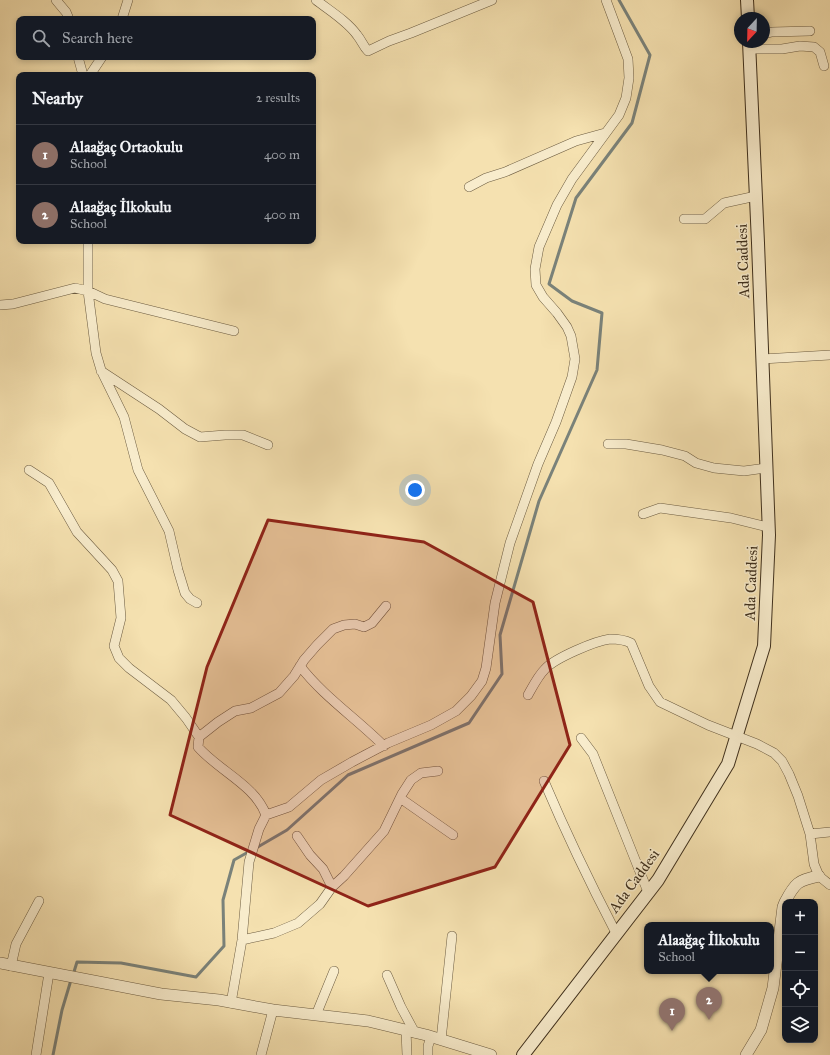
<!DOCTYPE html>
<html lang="en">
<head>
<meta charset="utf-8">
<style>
  body { margin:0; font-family:"IM FELL Great Primer",serif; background:#242831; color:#f1f3f6 }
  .controls { position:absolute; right:12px; bottom:12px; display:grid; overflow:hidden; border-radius:8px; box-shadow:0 2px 6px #0003 }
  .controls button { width:36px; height:36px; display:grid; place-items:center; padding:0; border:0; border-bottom:1px solid #363941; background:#171b24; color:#f1f3f6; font:20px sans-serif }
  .compass { position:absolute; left:734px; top:12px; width:36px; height:36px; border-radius:50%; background:#171b24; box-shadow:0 2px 6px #0003; rotate:202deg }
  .you { position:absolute; left:415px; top:490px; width:14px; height:14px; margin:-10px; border:3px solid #fff; border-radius:50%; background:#1a73e8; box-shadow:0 0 0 6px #1a73e833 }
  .badge { display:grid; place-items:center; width:26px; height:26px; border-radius:50%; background:#8c9099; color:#fff; font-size:13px; font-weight:700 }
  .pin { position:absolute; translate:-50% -33px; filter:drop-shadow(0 1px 2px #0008) }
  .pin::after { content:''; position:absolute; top:21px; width:14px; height:12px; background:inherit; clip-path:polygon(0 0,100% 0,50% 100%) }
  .popup { position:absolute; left:644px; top:922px; width:130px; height:52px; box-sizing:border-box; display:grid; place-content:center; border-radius:8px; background:#171b24; filter:drop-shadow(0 1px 3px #0005); font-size:13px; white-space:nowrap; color:#9ea1a6 }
  .popup b { font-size:15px; color:#f1f3f6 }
  .popup::after { content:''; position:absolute; left:50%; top:100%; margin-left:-8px; border:8px solid transparent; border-top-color:#171b24 }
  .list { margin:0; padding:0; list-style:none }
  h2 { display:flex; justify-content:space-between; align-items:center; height:52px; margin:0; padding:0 16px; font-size:17px }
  h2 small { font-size:13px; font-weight:400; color:#9ea1a6 }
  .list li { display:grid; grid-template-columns:26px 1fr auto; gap:12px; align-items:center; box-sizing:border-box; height:60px; padding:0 16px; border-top:1px solid #363941 }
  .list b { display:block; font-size:15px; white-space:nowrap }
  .list p { margin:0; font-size:13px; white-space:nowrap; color:#9ea1a6 }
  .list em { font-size:13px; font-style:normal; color:#9ea1a6 }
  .icon { flex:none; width:22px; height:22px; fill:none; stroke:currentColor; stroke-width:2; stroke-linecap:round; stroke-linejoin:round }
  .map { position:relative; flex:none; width:830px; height:1055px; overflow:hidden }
  .search { position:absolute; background:#171b24; box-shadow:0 2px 6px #0003; left:16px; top:16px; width:300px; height:44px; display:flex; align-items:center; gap:10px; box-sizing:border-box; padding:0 14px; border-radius:8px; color:#9ea1a6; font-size:15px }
  .panel { position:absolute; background:#171b24; box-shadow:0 2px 6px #0003; left:16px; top:72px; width:300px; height:172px; border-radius:8px }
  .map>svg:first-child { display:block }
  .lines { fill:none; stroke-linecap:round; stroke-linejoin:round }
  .stream { stroke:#7a827a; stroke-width:3 }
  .minor-casing { stroke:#6c5c41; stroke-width:10 }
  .tertiary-casing { stroke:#6c5c41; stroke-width:12 }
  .secondary-casing { stroke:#3e2f1c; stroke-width:14 }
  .minor { stroke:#f8eccc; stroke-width:9 }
  .tertiary { stroke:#f8eccc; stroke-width:11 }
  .secondary { stroke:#f8eccc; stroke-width:12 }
  .marked { fill:#8f2418; fill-opacity:0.2; stroke:#8f2418; stroke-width:3; stroke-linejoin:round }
  .labels { text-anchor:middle; stroke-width:3; stroke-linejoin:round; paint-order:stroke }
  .street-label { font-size:15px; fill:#3e2f1c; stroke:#f8eccc }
</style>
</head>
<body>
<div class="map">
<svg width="830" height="1055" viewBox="0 0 830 1055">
  <rect width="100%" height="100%" fill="#f5e1b0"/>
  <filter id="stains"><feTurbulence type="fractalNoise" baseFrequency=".005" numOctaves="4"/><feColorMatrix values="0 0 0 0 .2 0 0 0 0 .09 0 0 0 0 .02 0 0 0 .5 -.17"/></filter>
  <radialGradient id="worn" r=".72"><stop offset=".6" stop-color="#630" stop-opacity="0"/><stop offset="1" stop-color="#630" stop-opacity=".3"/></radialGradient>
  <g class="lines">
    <!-- stream -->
    <path class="stream" d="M256 848 287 830 348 775 469 723 502 674 500 635 539 501 597 370 602 313 572 301 549 284 576 198 632 123 650 55 619 0
      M73 975 77 962 121 963 196 977 224 946 223 900 234 860 250 851
      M53 1055 62 1010 71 980"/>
    <!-- minor casing -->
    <g class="minor-casing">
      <path id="minor" d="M56 0 66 12 69 19
        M316 0C330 11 347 21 357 35 362 41 363 46 368 51L389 41 411 33 492 0
        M122 19 128 0
        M764 34 772 32 810 31
        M750 49H782L800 46 814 47 820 52 824 66
        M78 57 83 75
        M90 75 102 57
        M469 187 486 178 505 172 576 141 605 133
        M684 219H705L724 203 756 196
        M88 241V291L96 353 101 370 124 417 138 470 169 531 178 570 185 593 190 599 197 603
        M0 305 13 304 75 288 88 291 105 299 234 331
        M762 359 830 355
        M101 371 159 409 185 429 200 437 225 435H243L268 445
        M608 444H626L662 450 685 456 696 463 714 468 744 471 766 468
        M29 470 49 483 77 532 112 570 118 581 121 618 114 646 119 658 129 668 171 700 186 718 199 737
        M643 514 660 508 731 518 768 527
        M300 666C323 696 357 719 384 746
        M528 695C533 686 538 676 545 669 555 658 595 641 610 639 617 639 625 640 631 643L649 686 660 702 708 725 757 744 774 753 782 761 789 774 798 796 810 834 814 864 819 876 830 885
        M581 738 593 754 648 892
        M544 781C566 833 590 883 616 933
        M400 798 453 835
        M266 815 289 807 321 780 352 762 388 743 431 725 456 711 471 696 482 681 486 668 495 603 510 543 538 464 556 422 572 377 575 359 571 336 567 327 557 313 543 297 536 285 535 269 539 247 557 205 572 179 619 115 626 98 629 78 628 59 606 0
        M810 834 830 832
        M297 836 310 855 323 869 332 887
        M242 940 274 933 298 923 320 904 332 887 344 876 384 831 402 794 411 780 421 773 438 771
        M11 966 16 944 39 901
        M387 975 401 1007 415 1033
        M231 1003 242 940 249 862 259 829 266 815C255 785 219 771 198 747L199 737 218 722 235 711 251 708 279 693 294 676 304 660 317 645 333 629 344 625 355 624 364 627 372 623 386 606
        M316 1015 334 971
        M406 1030 407 1055
        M441 1040 452 936
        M36 1055 49 973
        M261 1055 273 1010
        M428 1055V1046L431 1037"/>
    </g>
    <!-- tertiary casing -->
    <g class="tertiary-casing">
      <path id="tertiary" d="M785 902C795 883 798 880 819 876
        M0 963 161 994 219 1000 273 1010 368 1021 426 1035 491 1055
        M746 1055 761 1030 773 988 783 907 785 902"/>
    </g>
    <!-- secondary casing -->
    <g class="secondary-casing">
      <path id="secondary" d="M747 0 748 18
        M523 1055 658 880 728 764 764 646 769 535 758 243 749 42"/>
    </g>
    <!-- minor -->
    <use href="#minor" class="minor"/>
    <!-- tertiary -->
    <use href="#tertiary" class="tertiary"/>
    <!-- secondary -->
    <use href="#secondary" class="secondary"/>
  </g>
  <!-- marked area -->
  <path class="marked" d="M268 520 424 542 533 602 570 745 495 867 368 906 170 815 207 667Z"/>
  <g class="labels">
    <!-- street labels -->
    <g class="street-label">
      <text transform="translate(743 261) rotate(-92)" y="5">Ada Caddesi</text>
      <text transform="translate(751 583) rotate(-88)" y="5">Ada Caddesi</text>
      <text transform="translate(634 881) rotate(-54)" y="5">Ada Caddesi</text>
    </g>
  </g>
  <rect width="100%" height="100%" filter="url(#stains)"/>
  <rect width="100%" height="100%" fill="url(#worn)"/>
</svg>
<div class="controls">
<button>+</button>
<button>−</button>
<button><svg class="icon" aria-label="locate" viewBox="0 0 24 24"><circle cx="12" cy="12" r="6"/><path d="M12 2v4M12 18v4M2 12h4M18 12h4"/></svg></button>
<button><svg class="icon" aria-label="layers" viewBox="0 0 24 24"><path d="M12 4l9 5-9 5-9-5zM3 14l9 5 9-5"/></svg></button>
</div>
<svg class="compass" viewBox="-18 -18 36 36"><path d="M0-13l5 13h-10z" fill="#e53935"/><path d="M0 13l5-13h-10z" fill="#9ea1a6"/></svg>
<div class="you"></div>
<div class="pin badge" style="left:672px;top:1031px;background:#8d6e63">1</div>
<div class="pin badge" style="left:709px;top:1020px;background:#8d6e63">2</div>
<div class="popup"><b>Alaağaç İlkokulu</b>School</div>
<div class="search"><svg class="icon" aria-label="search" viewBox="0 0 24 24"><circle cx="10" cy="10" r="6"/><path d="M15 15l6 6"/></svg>Search here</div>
<section class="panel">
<h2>Nearby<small>2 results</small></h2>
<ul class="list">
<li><span class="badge" style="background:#8d6e63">1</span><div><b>Alaağaç Ortaokulu</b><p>School</p></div><em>400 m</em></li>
<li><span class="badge" style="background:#8d6e63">2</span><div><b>Alaağaç İlkokulu</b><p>School</p></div><em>400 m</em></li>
</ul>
</section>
</div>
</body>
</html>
